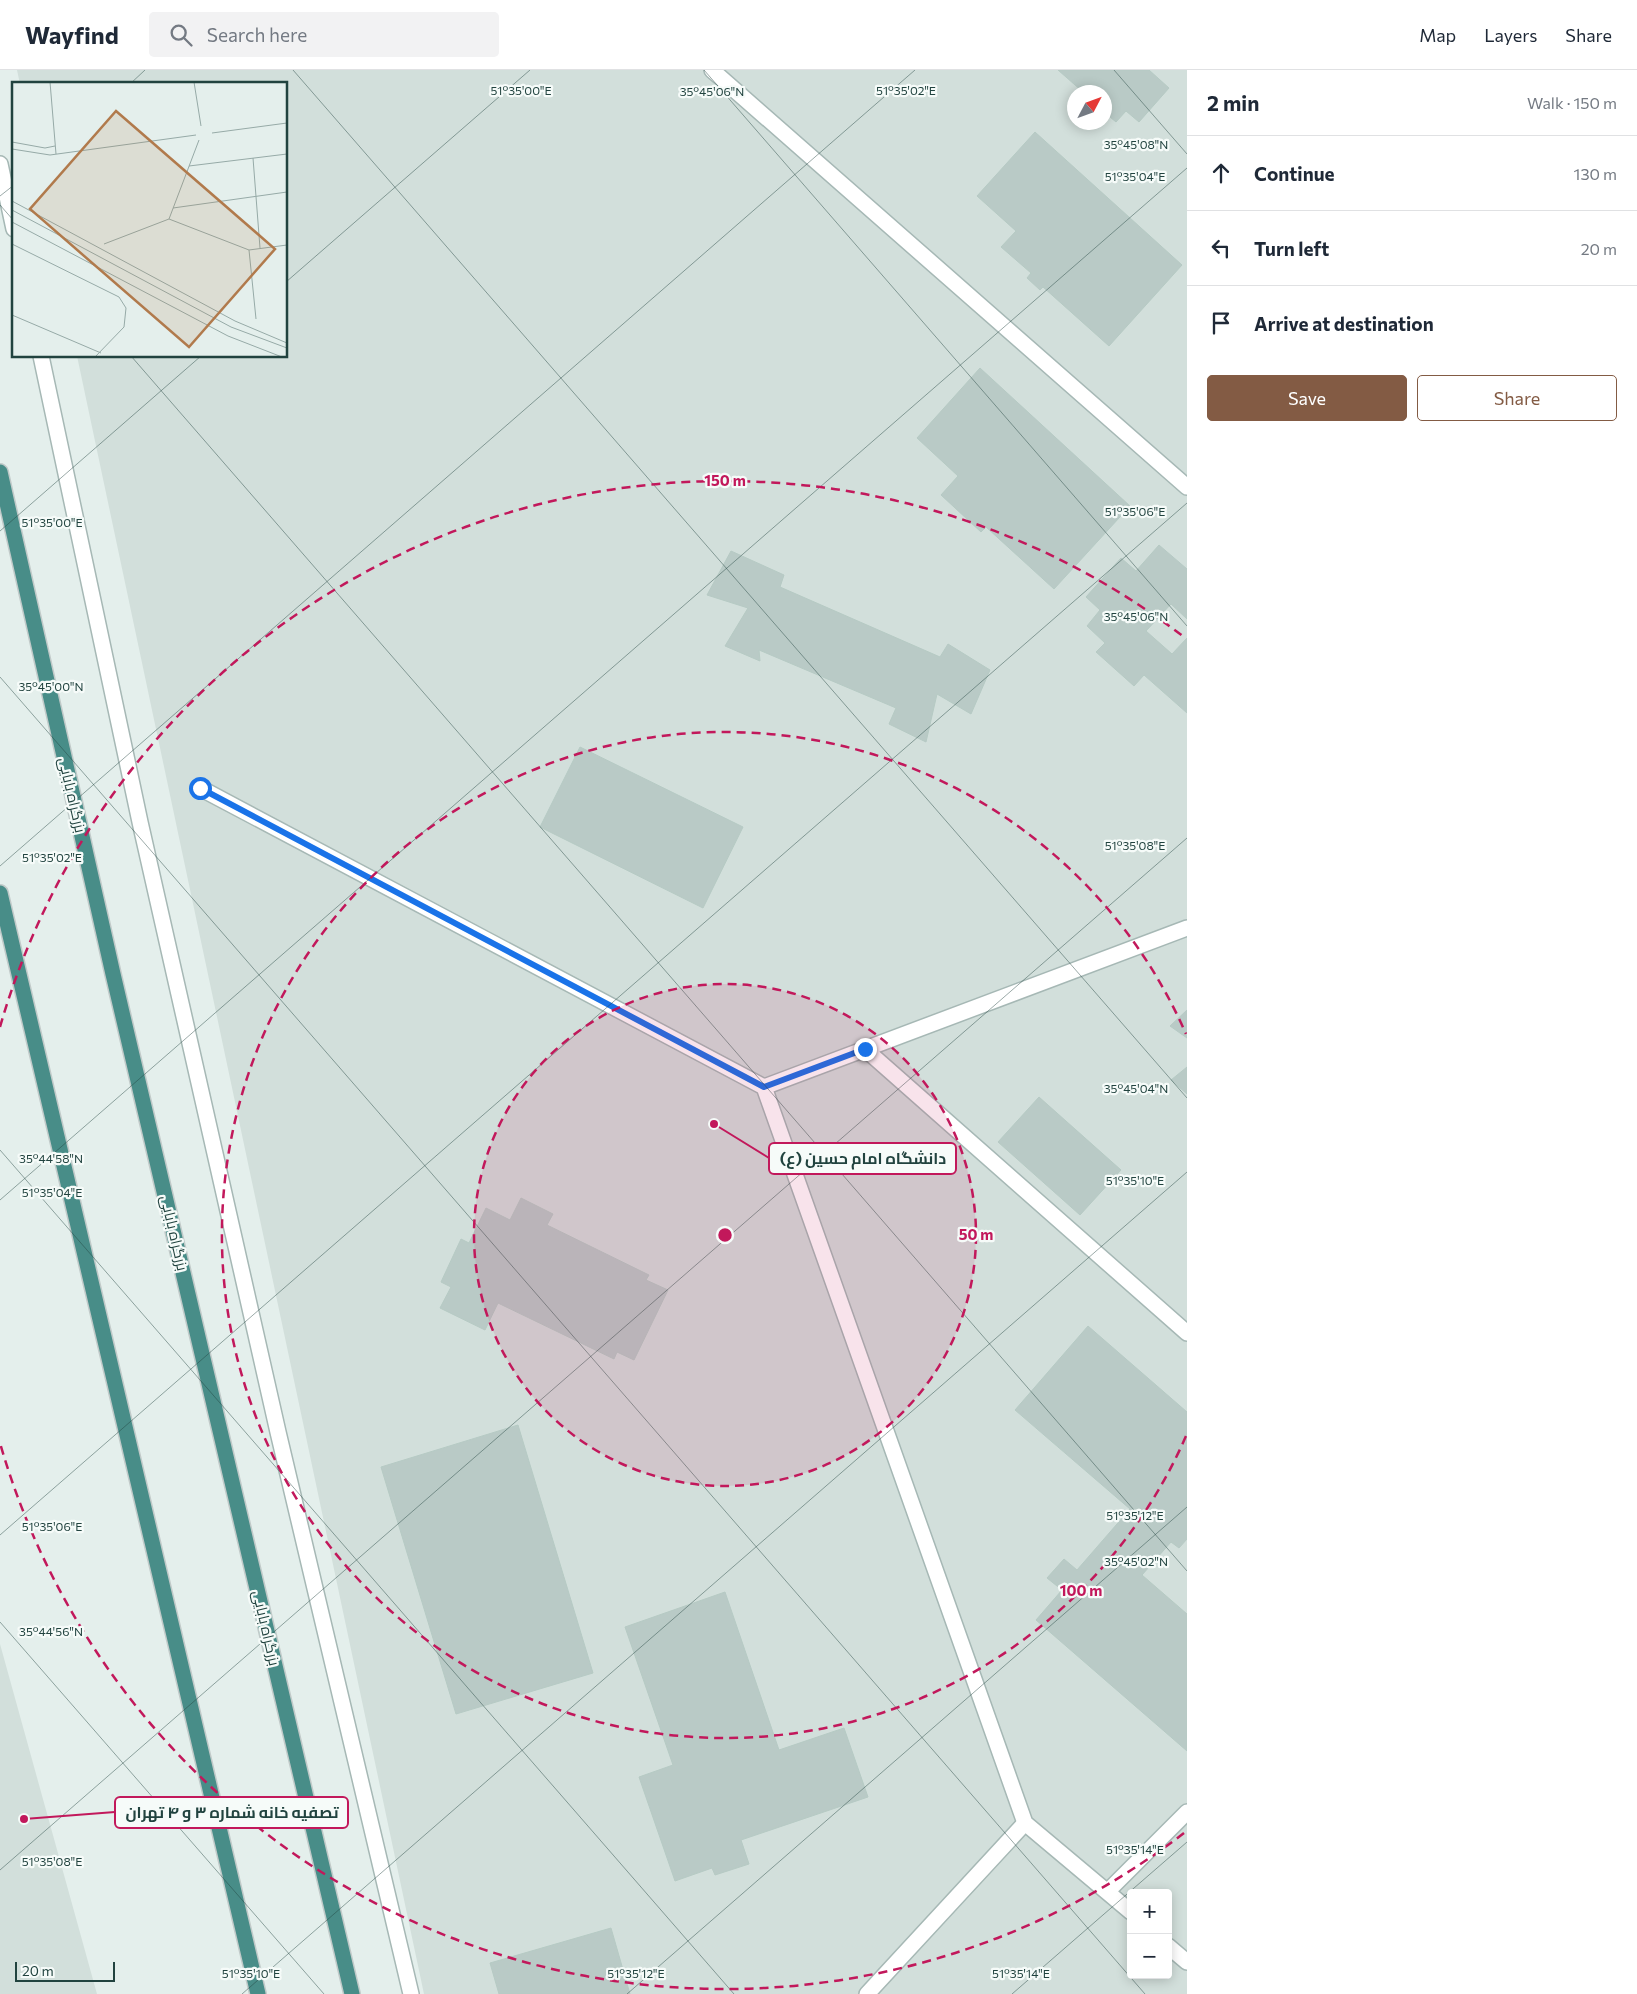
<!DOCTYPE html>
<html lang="en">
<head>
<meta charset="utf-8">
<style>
  body { margin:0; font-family:Commissioner,Cairo,sans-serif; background:#f2f2f3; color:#1f2937 }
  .controls { position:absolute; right:15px; bottom:15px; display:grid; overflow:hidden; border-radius:5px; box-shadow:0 2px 12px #0003 }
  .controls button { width:45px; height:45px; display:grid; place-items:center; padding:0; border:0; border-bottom:1px solid #e0e1e3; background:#fff; color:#1f2937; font:25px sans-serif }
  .compass { position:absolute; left:1067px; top:15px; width:45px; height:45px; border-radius:50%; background:#fff; box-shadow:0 2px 12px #0003; rotate:49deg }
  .scale { position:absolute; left:15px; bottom:12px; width:100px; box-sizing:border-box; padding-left:5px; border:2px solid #21433f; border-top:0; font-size:14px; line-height:18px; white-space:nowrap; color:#21433f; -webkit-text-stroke:4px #f6fbf9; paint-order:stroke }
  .stop { position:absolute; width:15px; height:15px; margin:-11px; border:4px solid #1a73e8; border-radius:50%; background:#fff }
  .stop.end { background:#1a73e8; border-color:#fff; box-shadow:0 1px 5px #0008 }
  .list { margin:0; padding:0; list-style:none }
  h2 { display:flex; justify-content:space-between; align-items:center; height:65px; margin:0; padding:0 20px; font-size:21px }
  h2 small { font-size:16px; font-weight:400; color:#747a83 }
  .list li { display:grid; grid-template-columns:32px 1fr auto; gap:15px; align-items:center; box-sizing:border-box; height:75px; padding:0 20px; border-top:1px solid #e0e1e3 }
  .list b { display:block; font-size:19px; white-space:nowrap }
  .list em { font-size:16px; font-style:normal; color:#747a83 }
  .actions { display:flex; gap:10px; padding:15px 20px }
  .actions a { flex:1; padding:11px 0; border:1px solid #835b44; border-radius:5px; text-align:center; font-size:18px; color:#835b44 }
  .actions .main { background:#835b44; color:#fff }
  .icon { flex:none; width:28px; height:28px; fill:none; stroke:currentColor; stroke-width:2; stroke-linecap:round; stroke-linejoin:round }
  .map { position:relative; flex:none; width:1187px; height:1924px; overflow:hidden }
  header { display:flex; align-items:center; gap:30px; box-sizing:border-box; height:70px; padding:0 25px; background:#fff; border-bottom:1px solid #e0e1e3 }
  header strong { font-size:24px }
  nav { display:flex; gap:28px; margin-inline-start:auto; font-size:18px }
  .search { width:350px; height:45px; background:#f2f2f3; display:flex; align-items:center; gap:12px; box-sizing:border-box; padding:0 18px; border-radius:5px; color:#747a83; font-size:19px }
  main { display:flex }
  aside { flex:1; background:#fff }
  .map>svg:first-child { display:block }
  .built { fill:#d2dfdb; fill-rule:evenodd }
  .building { fill:#b9cac6; stroke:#b6cac4 }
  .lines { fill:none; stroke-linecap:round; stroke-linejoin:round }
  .service-casing { stroke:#a6b8b5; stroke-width:18 }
  .minor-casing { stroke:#a6b8b5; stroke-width:18 }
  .trunk-casing { stroke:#c1cac9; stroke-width:18 }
  .service { stroke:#fff; stroke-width:15 }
  .minor { stroke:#fff; stroke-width:15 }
  .trunk { stroke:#488d88; stroke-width:15 }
  .route { stroke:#1a73e8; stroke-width:6 }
  .ticks { fill:none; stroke:#21433f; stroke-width:1; stroke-opacity:0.45 }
  .ring { fill:none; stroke:#c2185b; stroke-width:2.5; stroke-dasharray:9 6 }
  .labels { text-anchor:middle; stroke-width:4.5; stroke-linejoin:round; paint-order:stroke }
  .street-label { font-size:15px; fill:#21433f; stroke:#f6fbf9 }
  .inset-road { fill:none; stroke:#96aaa7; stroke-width:1 }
  .view { fill:#b17a4c; fill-opacity:0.15; stroke:#b17a4c; stroke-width:2.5 }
  .inset-edge { fill:none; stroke:#21433f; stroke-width:2.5 }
  .ticks-label { font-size:12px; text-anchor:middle; fill:#21433f; stroke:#f6fbf9; stroke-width:4.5; stroke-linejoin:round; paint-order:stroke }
  .centre { fill:#c2185b; stroke:#f6fbf9; stroke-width:2.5 }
  .ring-label { font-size:15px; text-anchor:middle; font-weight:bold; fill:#c2185b; stroke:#f6fbf9; stroke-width:4.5; stroke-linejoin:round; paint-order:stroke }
  .leader { fill:none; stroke:#c2185b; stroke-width:2 }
  .callout-dot { fill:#c2185b; stroke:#f6fbf9; stroke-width:2 }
  .callout { fill:#f6fbf9; stroke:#c2185b; stroke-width:2 }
  .callout-label { font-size:16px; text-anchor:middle; font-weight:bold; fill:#21433f }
</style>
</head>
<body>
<header>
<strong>Wayfind</strong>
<div class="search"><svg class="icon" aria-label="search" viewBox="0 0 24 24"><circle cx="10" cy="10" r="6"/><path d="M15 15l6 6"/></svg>Search here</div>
<nav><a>Map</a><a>Layers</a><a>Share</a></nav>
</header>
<main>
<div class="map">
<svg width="1187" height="1924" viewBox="0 0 1187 1924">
  <rect width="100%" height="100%" fill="#e4efec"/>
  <!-- built -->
  <path class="built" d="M17 0H1187V1924H424L77 286H286V14H20ZM1074 22H1104V52H1074ZM1131 1823H1168V1905H1131Z
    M0 1574 97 1924H0Z"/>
  <!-- building -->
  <path class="building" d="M1058 0H1149L1169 18 1139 52 1126 41 1116 52 1104 42V22H1083Z
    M1035 62 1182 195 1109 276 1043 217 1040 220 1027 208 1031 203 1001 177 1016 161 977 126Z
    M980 298 1130 436 1054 519 986 457 981 462 941 425 958 406 917 368Z
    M1159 475 1187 499V549L1171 534 1146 561 1172 584 1187 568V643L1144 605 1134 616 1096 582 1105 573 1087 556 1100 540 1086 527 1121 488 1136 501Z
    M731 481 784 505 780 517 940 587 948 574 990 600 971 644 937 624 926 672 889 654 896 638 759 580 760 591 725 576 748 538 707 525Z
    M580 677 743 757 703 838 540 757Z
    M1187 940V968L1170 956Z
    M1187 997V1024L1171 1010Z
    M1039 1027 1121 1100 1080 1145 998 1072Z
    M521 1128 553 1144 547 1155 649 1205 646 1210 668 1220 634 1290 617 1282 614 1289 498 1233 485 1260 440 1238 451 1217 441 1212 461 1169 469 1173 486 1138 510 1150Z
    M1088 1256 1187 1342V1469L1179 1478 1171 1472 1142 1505 1187 1544V1681L1036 1550 1062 1520 1047 1508 1064 1489 1077 1500 1130 1439 1015 1340Z
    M518 1355 593 1603 456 1644 381 1397Z
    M725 1522 779 1680 844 1658 868 1727 741 1770 749 1794 715 1805 712 1798 675 1811 639 1707 673 1695 625 1557Z
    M611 1858 630 1924H499L490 1893Z"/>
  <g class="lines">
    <!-- service casing -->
    <g class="service-casing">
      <path id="service" d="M712 0 1187 417
        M0 94 14 159
        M41 286 140 752 278 1362 411 1924
        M200 718 764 1017 1025 1753 1131 1842
        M865 979 1187 1263
        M764 1017 1187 858
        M1107 1822 1187 1742
        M1168 1876 1187 1892"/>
    </g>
    <!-- minor casing -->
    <g class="minor-casing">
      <path id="minor" d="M867 1924 1025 1753"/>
    </g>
    <!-- trunk casing -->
    <g class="trunk-casing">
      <path id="trunk" d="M0 402 113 904 352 1924
        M0 823 258 1924"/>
    </g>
    <!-- service -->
    <use href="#service" class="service"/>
    <!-- minor -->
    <use href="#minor" class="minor"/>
    <!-- trunk -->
    <use href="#trunk" class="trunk"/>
  </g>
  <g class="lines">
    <!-- route -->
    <path class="route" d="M200 718 764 1017 865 979"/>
  </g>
  <!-- ticks -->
  <path class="ticks" d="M293 0 1187 1028M704 0 1187 556M1114 0 1187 84M130 14 145 0M0 126 14 115M0 135 14 151M286 212 530 0M131 286 1187 1501M0 461 201 286M0 607 1145 1924M0 796 915 0M0 1080 734 1924M0 1130 1187 98M0 1465 1187 433M0 1552 324 1924M0 1800 1187 768M242 1924 1187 1102M627 1924 1187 1437M1012 1924 1187 1772"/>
  <!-- distance rings -->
  <circle cx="725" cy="1165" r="251" fill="#c2185b" fill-opacity=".12"/>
  <g class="ring">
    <circle cx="725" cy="1165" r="251"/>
    <path d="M1186 1366A503 503 0 1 1 1186 964"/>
    <path d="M1184 1763A754 754 0 0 1 0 1373M0 957A754 754 0 0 1 1184 567"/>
  </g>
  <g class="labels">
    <!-- street labels -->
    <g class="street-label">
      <text transform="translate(72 725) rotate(77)" y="5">بزرگراه بابایی</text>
      <text transform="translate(174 1163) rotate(77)" y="5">بزرگراه بابایی</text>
      <text transform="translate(266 1558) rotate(77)" y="5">بزرگراه بابایی</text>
    </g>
  </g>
  <!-- overview -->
  <g transform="translate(12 12)">
    <rect width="275" height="275" fill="#e4efec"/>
    <path class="inset-road" d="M38 0 44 72M182 0 189 44M200 51 275 41M0 60 33 66 43 64M0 67 38 73 184 53M241 76 248 166M177 84 275 72M0 119 223 239 275 261M161 126 275 110M0 128 219 245 275 266M157 137 187 58M0 140 216 254 270 275M0 162 107 215 114 226 112 245 83 275M92 162 157 137 237 168 275 163M237 168 244 237M0 233 89 271"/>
    <path class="view" d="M104 29 263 167 177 265 18 127Z"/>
    <rect width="275" height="275" class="inset-edge"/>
  </g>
  <g class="ticks-label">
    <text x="521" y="25">51°35'00"E</text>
    <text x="906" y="25">51°35'02"E</text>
    <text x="712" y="26">35°45'06"N</text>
    <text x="1136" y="79">35°45'08"N</text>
    <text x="1135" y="111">51°35'04"E</text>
    <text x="1135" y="446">51°35'06"E</text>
    <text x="52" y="457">51°35'00"E</text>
    <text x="1136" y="551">35°45'06"N</text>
    <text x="51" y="621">35°45'00"N</text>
    <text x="1135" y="780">51°35'08"E</text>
    <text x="52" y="792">51°35'02"E</text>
    <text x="1136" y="1023">35°45'04"N</text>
    <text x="51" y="1093">35°44'58"N</text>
    <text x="1135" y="1115">51°35'10"E</text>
    <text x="52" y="1127">51°35'04"E</text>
    <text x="1135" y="1450">51°35'12"E</text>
    <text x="52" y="1461">51°35'06"E</text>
    <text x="1136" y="1496">35°45'02"N</text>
    <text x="51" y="1566">35°44'56"N</text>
    <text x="1135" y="1784">51°35'14"E</text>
    <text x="52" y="1796">51°35'08"E</text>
    <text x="251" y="1908">51°35'10"E</text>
    <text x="636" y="1908">51°35'12"E</text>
    <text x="1021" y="1908">51°35'14"E</text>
  </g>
  <circle cx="725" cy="1165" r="8" class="centre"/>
  <g class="ring-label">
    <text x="725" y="416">150 m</text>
    <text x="976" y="1170">50 m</text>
    <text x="1081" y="1526">100 m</text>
  </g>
  <!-- callouts -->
  <path class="leader" d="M714 1054L769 1088M24 1749L115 1742"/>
  <g class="callout-dot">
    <circle cx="714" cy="1054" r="5"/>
    <circle cx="24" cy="1749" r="5"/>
  </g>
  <g class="callout">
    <rect x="769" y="1073" width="187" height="31" rx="5"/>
    <rect x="115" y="1727" width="233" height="31" rx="5"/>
  </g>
  <g class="callout-label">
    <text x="863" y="1094">دانشگاه امام حسین (ع)</text>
    <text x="232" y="1748">تصفیه خانه شماره ۳ و ۴ تهران</text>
  </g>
</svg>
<div class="controls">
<button>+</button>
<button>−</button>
</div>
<svg class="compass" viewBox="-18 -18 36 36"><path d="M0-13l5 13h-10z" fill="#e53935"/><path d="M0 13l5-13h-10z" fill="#747a83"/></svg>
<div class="scale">20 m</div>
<div class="stop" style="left:200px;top:718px"></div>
<div class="stop end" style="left:865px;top:979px"></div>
</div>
<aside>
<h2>2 min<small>Walk · 150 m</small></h2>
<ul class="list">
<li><svg class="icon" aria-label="ahead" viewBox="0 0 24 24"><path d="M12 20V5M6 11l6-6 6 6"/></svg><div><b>Continue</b></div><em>130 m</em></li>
<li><svg class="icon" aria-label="left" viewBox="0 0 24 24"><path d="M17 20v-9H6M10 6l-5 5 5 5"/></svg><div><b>Turn left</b></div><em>20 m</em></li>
<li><svg class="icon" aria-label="arrive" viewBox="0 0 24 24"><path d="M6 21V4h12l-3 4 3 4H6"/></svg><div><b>Arrive at destination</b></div></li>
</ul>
<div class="actions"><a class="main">Save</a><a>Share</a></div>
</aside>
</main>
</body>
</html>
